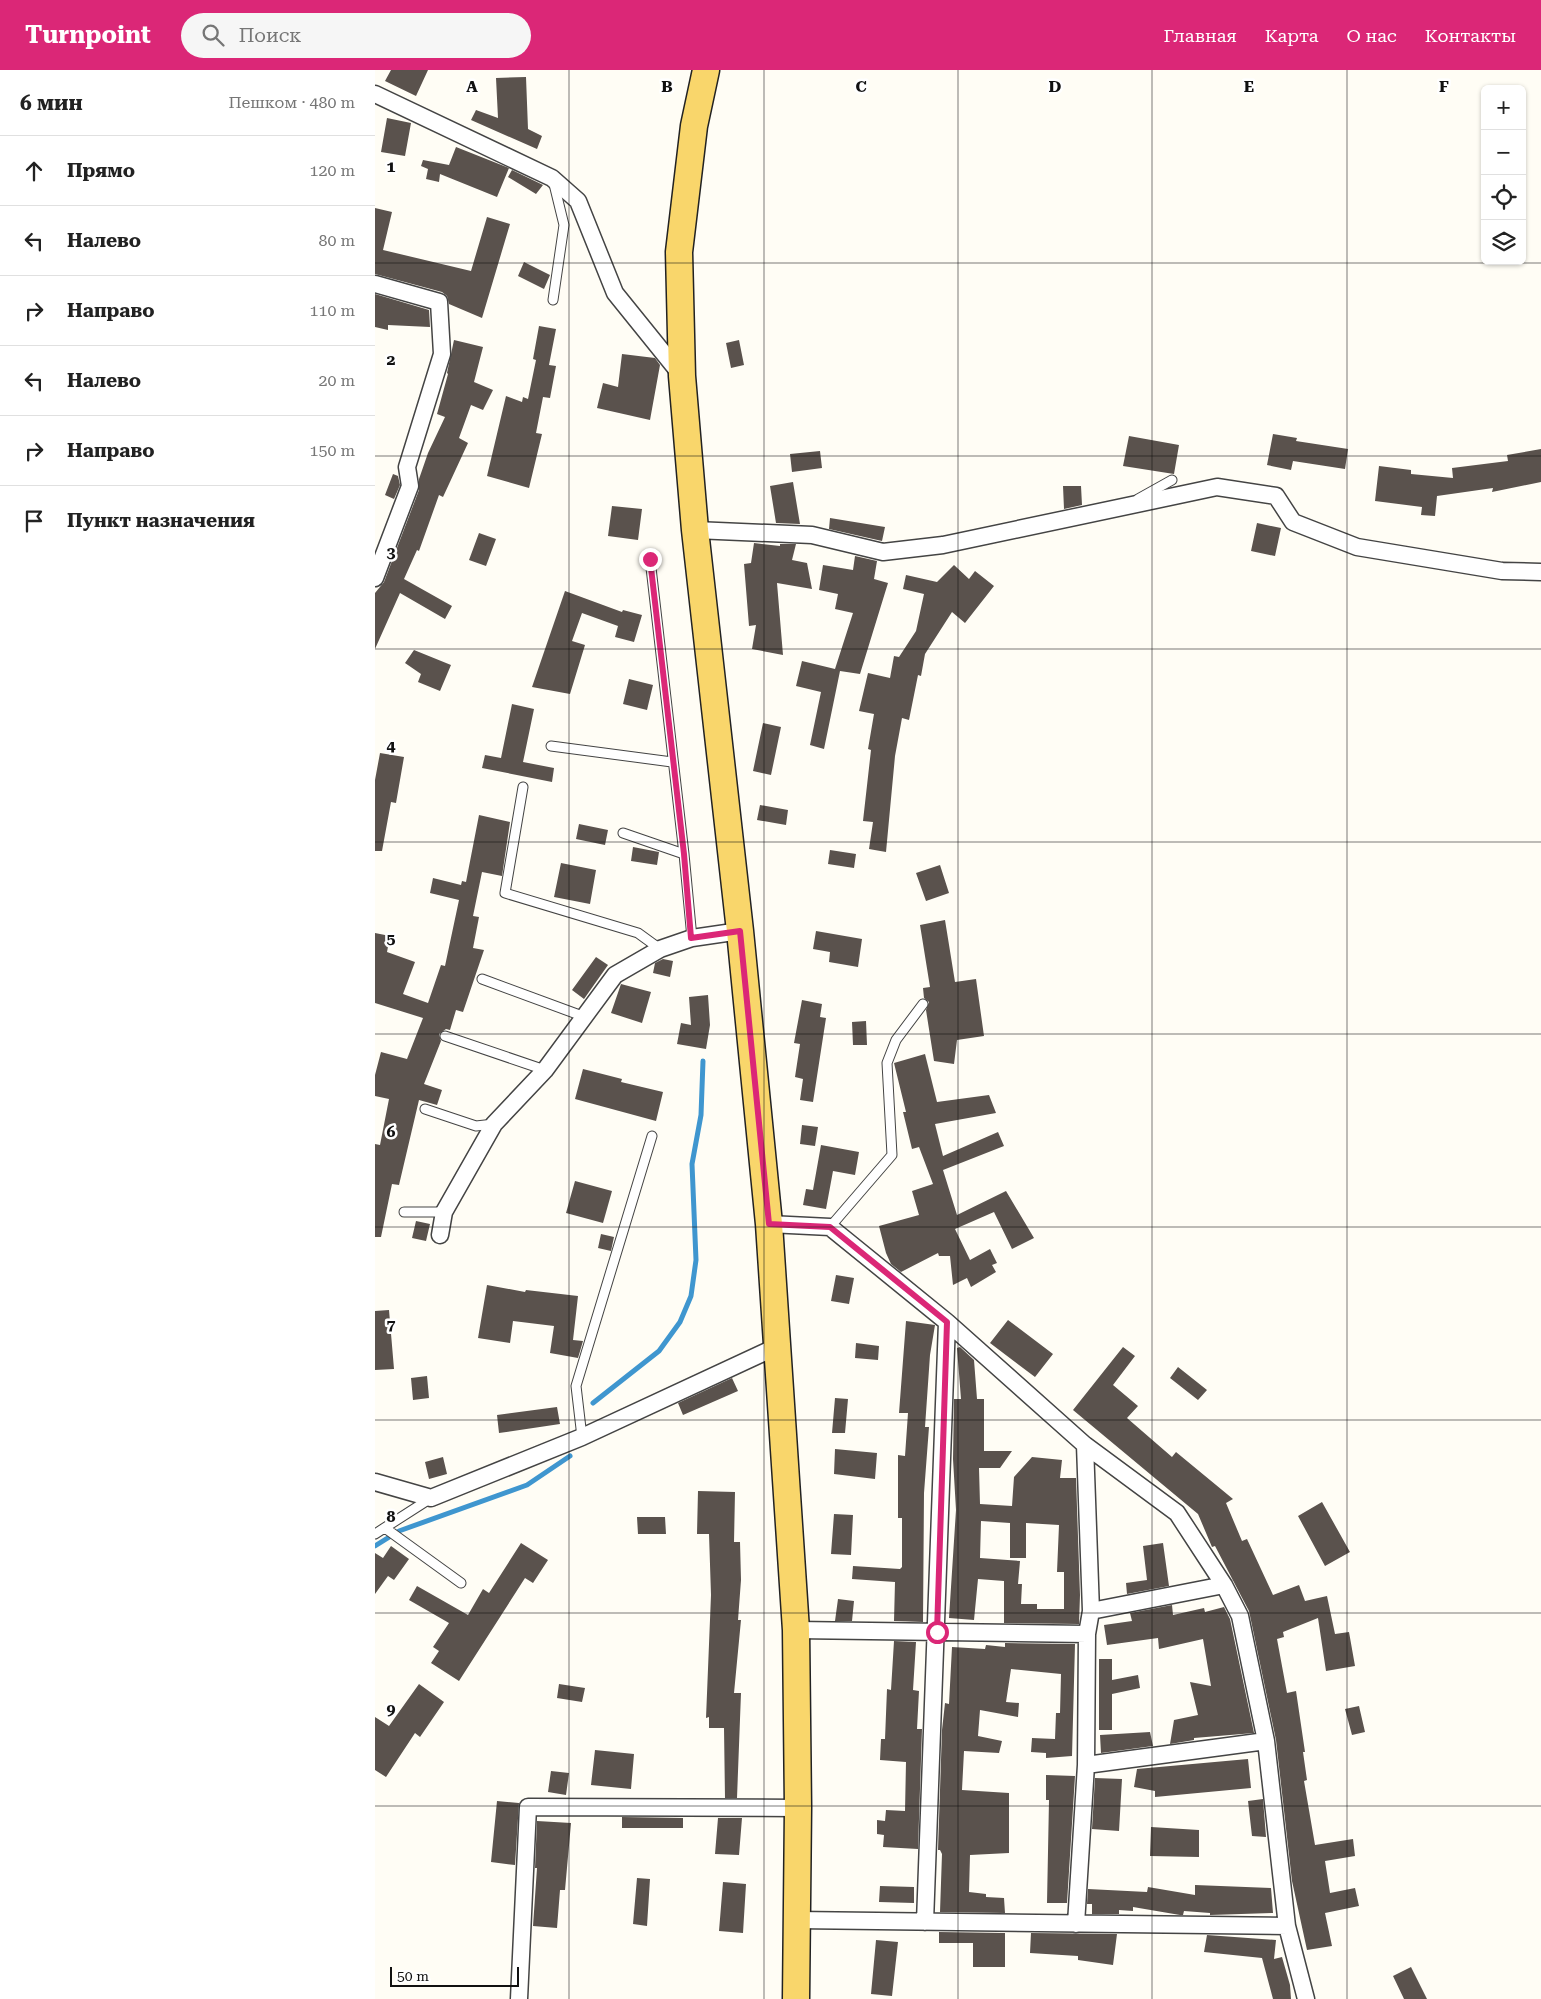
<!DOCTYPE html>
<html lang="ru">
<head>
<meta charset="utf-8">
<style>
  body { margin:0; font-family:"Roboto Serif",serif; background:#f6f6f6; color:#222 }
  .controls { position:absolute; right:15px; top:15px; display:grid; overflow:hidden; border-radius:8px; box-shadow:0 1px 4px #0004 }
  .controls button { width:45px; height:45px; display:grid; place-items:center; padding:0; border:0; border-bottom:1px solid #e0e0e0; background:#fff; color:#222; font:25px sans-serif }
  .scale { position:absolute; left:15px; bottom:12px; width:129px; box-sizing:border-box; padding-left:5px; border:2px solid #111; border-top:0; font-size:14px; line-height:18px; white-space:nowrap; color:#111; -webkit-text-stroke:4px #fff; paint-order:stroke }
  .stop { position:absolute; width:15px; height:15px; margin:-11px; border:4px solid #db2777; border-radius:50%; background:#fff }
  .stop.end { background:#db2777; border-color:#fff; box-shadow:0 1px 5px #0008 }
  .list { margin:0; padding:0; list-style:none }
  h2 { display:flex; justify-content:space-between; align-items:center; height:65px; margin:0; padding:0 20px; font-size:21px }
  h2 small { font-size:16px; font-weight:400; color:#767676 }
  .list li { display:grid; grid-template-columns:32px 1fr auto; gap:15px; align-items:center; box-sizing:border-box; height:70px; padding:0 20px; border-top:1px solid #e0e0e0 }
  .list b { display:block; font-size:19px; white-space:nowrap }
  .list em { font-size:16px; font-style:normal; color:#767676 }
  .icon { flex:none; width:28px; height:28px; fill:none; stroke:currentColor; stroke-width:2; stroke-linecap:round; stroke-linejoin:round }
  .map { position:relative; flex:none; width:1166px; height:1929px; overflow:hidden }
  header { display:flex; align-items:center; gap:30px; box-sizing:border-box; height:70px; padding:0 25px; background:#db2777; color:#fff }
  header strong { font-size:24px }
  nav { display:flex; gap:28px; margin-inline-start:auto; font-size:18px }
  .search { width:350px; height:45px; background:#f6f6f6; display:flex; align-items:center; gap:12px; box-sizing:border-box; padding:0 18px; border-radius:28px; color:#767676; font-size:19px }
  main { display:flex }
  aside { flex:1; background:#fff }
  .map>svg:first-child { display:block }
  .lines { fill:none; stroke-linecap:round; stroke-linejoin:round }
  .stream { stroke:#3f96cf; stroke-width:5 }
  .building { fill:#5a524d; fill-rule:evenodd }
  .service-casing { stroke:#444; stroke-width:11 }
  .minor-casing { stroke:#444; stroke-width:19 }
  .primary-casing { stroke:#222; stroke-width:29 }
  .service { stroke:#fff; stroke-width:9 }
  .minor { stroke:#fff; stroke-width:16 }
  .primary { stroke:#f9d66b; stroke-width:26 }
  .route { stroke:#db2777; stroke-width:6 }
  .grid { fill:none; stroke:#111; stroke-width:1; stroke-opacity:0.55 }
  .grid-label { font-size:16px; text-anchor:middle; font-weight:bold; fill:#111; stroke:#fff; stroke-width:5; stroke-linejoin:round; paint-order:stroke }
</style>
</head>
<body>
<header>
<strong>Turnpoint</strong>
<div class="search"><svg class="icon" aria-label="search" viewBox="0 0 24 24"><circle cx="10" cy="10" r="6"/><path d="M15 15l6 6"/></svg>Поиск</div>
<nav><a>Главная</a><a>Карта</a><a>О нас</a><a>Контакты</a></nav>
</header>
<main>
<aside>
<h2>6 мин<small>Пешком · 480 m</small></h2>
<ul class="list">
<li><svg class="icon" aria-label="ahead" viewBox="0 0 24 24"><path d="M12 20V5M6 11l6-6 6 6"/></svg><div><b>Прямо</b></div><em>120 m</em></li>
<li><svg class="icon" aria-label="left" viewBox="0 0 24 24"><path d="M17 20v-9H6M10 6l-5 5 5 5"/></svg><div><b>Налево</b></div><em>80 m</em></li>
<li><svg class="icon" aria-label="right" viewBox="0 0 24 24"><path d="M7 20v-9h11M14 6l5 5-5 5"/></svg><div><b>Направо</b></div><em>110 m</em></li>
<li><svg class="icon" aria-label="left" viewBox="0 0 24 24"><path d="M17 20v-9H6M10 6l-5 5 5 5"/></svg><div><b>Налево</b></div><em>20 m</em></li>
<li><svg class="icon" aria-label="right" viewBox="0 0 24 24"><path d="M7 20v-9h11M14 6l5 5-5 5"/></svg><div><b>Направо</b></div><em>150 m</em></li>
<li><svg class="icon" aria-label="arrive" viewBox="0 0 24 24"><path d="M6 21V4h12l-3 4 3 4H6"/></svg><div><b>Пункт назначения</b></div></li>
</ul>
</aside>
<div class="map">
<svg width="1166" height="1929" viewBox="0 0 1166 1929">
  <rect width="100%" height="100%" fill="#fffdf5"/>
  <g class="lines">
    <!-- stream -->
    <path class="stream" d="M218 1333 284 1281 305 1252 316 1226 321 1190 317 1094 326 1045 328 991
      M0 1476 24 1461 152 1415 195 1386"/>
  </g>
  <!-- building -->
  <path class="building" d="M16 0H53L41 26 10 11Z
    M151 7 153 59 167 66 162 79 96 50 101 40 123 48 121 8Z
    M12 48 36 53 30 86 6 82Z
    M81 77 134 98 122 127 65 104 64 112 51 109 53 99 46 96 48 90 74 95Z
    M137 100 168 115 161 124 133 107Z
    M0 138 17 142 8 180 96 201 112 147 135 154 107 248 74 234 72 226 67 222 0 204Z
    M149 192 175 205 169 219 143 206Z
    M0 224 54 240 55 257 13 255V260L0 257Z
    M164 256 181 259 174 295 181 296 175 328 168 327 161 363 167 364 154 418 112 406 131 326 147 332 148 327 153 329 161 290 158 289Z
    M79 270 108 277 99 312 118 320 108 340 96 335 84 368 93 373 68 427 64 425 44 481 42 480 29 509 77 536 70 549 25 523 0 579V523L9 512 44 420V409L53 383 70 347 62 344 73 304 72 303Z
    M364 270 369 295 356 298 351 273Z
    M247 284 280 288 285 295 275 350 222 338 228 313 243 317Z
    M898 364 922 368 921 371 973 379 970 399 918 391 916 400 892 395Z
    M754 366 804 375 799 404 748 396Z
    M1166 379V412L1117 422 1118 418 1062 426 1060 446 1046 445 1047 437 1000 431 1004 396 1036 400V404L1078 408 1077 398 1133 391 1132 385Z
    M445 381 447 398 417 402 415 384Z
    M18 404 23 406 25 415 19 429 10 425Z
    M418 412 425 454 401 453 395 416Z
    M688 416H706L707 435 689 439Z
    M237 436 267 439 263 470 233 466Z
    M455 448 510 457 507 471 454 459Z
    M882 453 906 458 900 486 876 481Z
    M104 463 121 469 111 496 94 490Z
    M379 473 405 476V474H421L417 490 432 493 437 519 402 513 408 585 377 579 381 555 374 556 369 494 376 493Z
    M480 486 502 491 499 509 513 513 485 604 465 601 449 679 435 675 446 622 421 616 427 591 460 599 478 543 460 539 463 524 444 520 448 495 478 500Z
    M579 495 594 509 600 501 619 516 590 553 577 542 550 584 546 606 543 605 534 650 527 648 520 686 511 782 494 779 498 752 488 751 496 680 493 679 499 644 484 641 493 603 515 608 519 586 524 587 541 561 549 524 528 519 531 505 562 512Z
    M190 521 247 542 248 540 267 545 259 572 240 567 243 556 207 543 197 571 210 575 195 624 157 617Z
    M39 580 76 595 65 621 43 612 46 604 30 593Z
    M254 609 278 615 272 640 248 634Z
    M137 634 159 639 148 692 179 698 177 712 107 698 110 685 126 688Z
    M388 653 406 657 396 705 378 701Z
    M5 683 29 687 21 733 16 732 7 781H0V710Z
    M385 735 413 740 411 755 382 750Z
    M104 745 135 752 127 806 107 802 98 846 104 847 98 878 109 880 88 942 81 940 75 960 71 959 64 964 66 971 49 1014 67 1020 62 1035 44 1030 24 1115 17 1114 6 1167H0V1074L5 1075 14 1029 0 1026V1005L6 982 32 989 48 948 0 933V863L15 866 12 882 40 892 28 924 53 933 66 895 70 896 84 830 55 823 58 808 86 815 87 811 91 812Z
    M204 754 233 760 230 775 201 769Z
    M258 777 284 782 282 795 256 791Z
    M455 780 481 784 479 798 453 794Z
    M186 793 221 800 215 834 179 827Z
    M565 795 574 823 551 831 541 803Z
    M570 850 580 912 601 909 609 966 582 970 579 994 559 991 551 940 554 932 549 928 548 918 555 917 545 855Z
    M441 861 487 869 483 897 454 892 455 882 438 879Z
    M221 887 233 895 209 929 197 920Z
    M288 889 298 891 295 907 278 903 280 893Z
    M246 914 276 922 267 953 236 943Z
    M333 925 335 955 331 979 302 974 306 953 316 955 314 927Z
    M427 930 447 934 445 947 451 948 438 1032 425 1030 428 1009 420 1007 425 974 419 973Z
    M491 951 492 975H478L477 952Z
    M550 984 562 1032 614 1025 621 1043 560 1054 568 1086 623 1062 629 1076 568 1100 582 1145 631 1121 659 1168 637 1179 619 1142 580 1159 595 1190 615 1179 622 1193 617 1195 621 1202 596 1217 592 1208 578 1215 575 1186H564L563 1183 526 1202 516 1194 511 1183 504 1156 544 1145 537 1121 558 1114 544 1077 537 1079 528 1042H531L519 993Z
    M208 999 247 1009 246 1012 288 1022 281 1051 200 1029Z
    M427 1055 443 1057 440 1076 425 1074Z
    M446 1075 484 1082 480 1105 458 1101 451 1139 428 1135 431 1119 438 1120Z
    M200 1111 237 1121 228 1153 191 1143Z
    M41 1151 55 1154 51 1171 37 1168Z
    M226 1164 239 1167 236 1181 223 1178Z
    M461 1205 479 1208 474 1234 456 1231Z
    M112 1215 150 1222 151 1220 203 1226 198 1270 208 1271 203 1288 175 1283 179 1256 138 1251 135 1273 103 1268Z
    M14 1240 19 1299 0 1300V1241Z
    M633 1250 678 1284 660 1307 615 1273Z
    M531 1251 560 1255 555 1285 550 1357H554L549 1423 548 1552 519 1551 520 1512 477 1509 478 1496 525 1499 527 1497V1448H523V1385L530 1386 533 1343H524Z
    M481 1273 504 1276 503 1290 480 1288Z
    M585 1277 599 1290 602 1329H609V1381H637L625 1398H604L605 1434 637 1436 639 1407 657 1387 687 1390 685 1408H701L705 1525 704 1554 629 1553V1511L603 1509 599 1550 574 1548 581 1440 578 1389 579 1329H586L582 1278ZM606 1451 635 1453V1488H651V1453L684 1455 682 1502H689V1539H662V1534H646L647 1514H643L645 1491 605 1488Z
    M748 1277 760 1286 738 1315 763 1336 752 1348 797 1387 801 1382 858 1429 851 1433 867 1471 872 1469 898 1525 924 1515 930 1531 952 1526 960 1564 974 1562 980 1596 951 1601 943 1548 908 1562 909 1567 902 1569 912 1623 921 1621 930 1682H928L932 1710 929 1711 940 1775 978 1769 980 1786 950 1791 955 1823 980 1818 984 1836 950 1843 957 1876 932 1880 917 1811 901 1670 874 1541 840 1476 837 1477 823 1444 698 1340Z
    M803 1297 832 1320 823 1330 795 1308Z
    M52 1306 54 1328 38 1330 36 1308Z
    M357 1308 363 1321 308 1345 303 1333Z
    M460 1328 473 1329 470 1363H457Z
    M182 1337 185 1354 124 1363 122 1345Z
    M460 1379 502 1383 500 1409 459 1404Z
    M68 1387 72 1404 54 1409 50 1392Z
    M323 1421 360 1422 359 1472H365L366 1510 363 1550H366L359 1623H366L362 1728H350L349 1658H334V1647L331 1648 336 1525 334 1464H322Z
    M947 1432 975 1482 950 1496 923 1446Z
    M459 1444 478 1445 476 1485 456 1484Z
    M262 1447H290L291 1464H263Z
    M146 1473 173 1490 158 1513 150 1508 84 1611 56 1593 64 1581 58 1577 74 1553 34 1530 42 1516 93 1545 108 1519 114 1523Z
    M788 1473 794 1516 752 1524 751 1513 772 1510 768 1476Z
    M16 1476 34 1489 19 1510 13 1506 0 1524V1483L8 1488Z
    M463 1529 479 1531 477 1551H460Z
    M797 1535 798 1545 829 1538 830 1542 849 1537 855 1549 879 1663 819 1668V1670L795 1674 799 1650 823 1645 815 1612 836 1616 828 1569 784 1579 783 1568 732 1575 729 1555 757 1551 755 1543Z
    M519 1571 541 1572 538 1620 544 1621 542 1659H547L543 1779 508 1777 509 1765 502 1764V1750L510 1751 511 1740 530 1741 531 1692 505 1690 506 1669H510L512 1619 516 1620Z
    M630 1573 700 1574 697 1686 671 1688V1683L656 1682 657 1668 680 1669 681 1643H685L686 1604 636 1599 631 1632 644 1633 643 1647 605 1640 603 1666 627 1671 624 1683 589 1681 587 1720 634 1723V1783L595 1785 594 1822 611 1824V1827L629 1828 630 1843 565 1842 567 1784 565 1780H563L567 1660 570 1633 574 1634 577 1577 610 1579 611 1575 630 1577Z
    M724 1589H737V1610L763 1605 765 1618 737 1624V1660H724Z
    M44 1614 69 1632 45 1667 40 1663 11 1707 0 1700V1647L14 1656Z
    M184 1614 210 1618 207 1632 182 1628Z
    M984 1636 990 1662 977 1665 970 1639Z
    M775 1662 778 1676 726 1683 725 1665Z
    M220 1680 259 1684 256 1719 216 1715Z
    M873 1689 876 1718 780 1727V1721L759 1717 762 1699Z
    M176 1701 194 1703 191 1725 173 1722Z
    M671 1705 700 1706 692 1833H672L674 1730H671Z
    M720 1708 747 1709 744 1761 717 1759Z
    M888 1729 891 1767 877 1766 873 1731Z
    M122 1731 144 1733 140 1795 116 1792Z
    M247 1747 308 1748V1758H247Z
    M343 1748H367L364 1785 340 1784Z
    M162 1751 196 1753 190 1820H185L182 1858 158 1856 162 1798H160Z
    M776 1757 824 1760V1787L775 1786Z
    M262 1808 275 1809 272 1856 258 1854Z
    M348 1812 371 1814 368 1863 344 1861Z
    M820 1815 896 1818 898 1843 835 1845V1843L809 1841 808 1845H805L758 1837V1841L744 1840V1844H717V1834H712L713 1819 772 1822 773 1817 820 1825Z
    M505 1816 539 1817V1833L504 1832Z
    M564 1862 630 1863V1897H598V1873H564Z
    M656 1863 742 1864 738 1895 703 1890V1886L655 1883Z
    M832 1865 901 1870 899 1889 907 1887 915 1915 916 1929H898L887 1888 829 1882Z
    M501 1870 523 1872 517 1926 496 1924Z
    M1036 1897 1052 1929H1029L1018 1906Z"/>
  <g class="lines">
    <!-- service casing -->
    <g class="service-casing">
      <path id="service" d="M178 110 189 155 178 230
        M763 429 797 410
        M275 489 309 784 317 868
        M176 676 297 692
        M148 717 130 823 263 863 285 879
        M248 763 309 784
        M107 909 210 947
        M70 966 170 1000
        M50 1039 101 1056 119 1054
        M29 1142H69
        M455 1157 517 1085 512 993 521 970 548 934
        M207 1367 201 1316 277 1066
        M10 1458 86 1513
        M0 1464 56 1428"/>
    </g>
    <!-- minor casing -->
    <g class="minor-casing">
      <path id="minor" d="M0 24 177 108 203 131 240 223 307 306
        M0 214 64 232 67 284 32 397 35 416 0 508
        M320 460 437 465 508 482 568 475 842 417 901 426 918 452 982 477 1127 501 1166 502
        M394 1154 455 1157 572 1252 710 1375 802 1443 849 1515 865 1546 891 1671 912 1856 931 1929
        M65 1165 69 1142 119 1054 170 1000 240 905 285 879 317 868 365 861
        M0 1412 56 1428 207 1367 403 1276
        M716 1541 849 1515
        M421 1560 712 1564
        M711 1695 891 1671
        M421 1850 912 1856
        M550 1852 572 1252
        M701 1854 711 1695 712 1564 716 1541 710 1375
        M144 1929 153 1737 423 1738"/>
    </g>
    <!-- primary casing -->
    <g class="primary-casing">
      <path id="primary" d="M331 0 319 56 304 182 307 306 320 460 365 861 394 1154 421 1560 423 1738 421 1929"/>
    </g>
    <!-- service -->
    <use href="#service" class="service"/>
    <!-- minor -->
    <use href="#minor" class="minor"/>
    <!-- primary -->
    <use href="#primary" class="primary"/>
  </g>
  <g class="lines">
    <!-- route -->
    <path class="route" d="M275 489 309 784 316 868 365 861 394 1154 455 1157 572 1252 562 1562"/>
  </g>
  <!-- grid -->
  <path class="grid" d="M194 0V1929M389 0V1929M583 0V1929M777 0V1929M972 0V1929M0 193H1166M0 386H1166M0 579H1166M0 772H1166M0 964H1166M0 1157H1166M0 1350H1166M0 1543H1166M0 1736H1166"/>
  <g class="grid-label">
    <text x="97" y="22">A</text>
    <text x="292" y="22">B</text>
    <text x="486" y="22">C</text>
    <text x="680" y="22">D</text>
    <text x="874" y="22">E</text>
    <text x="1069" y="22">F</text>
    <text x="16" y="102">1</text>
    <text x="16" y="295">2</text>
    <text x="16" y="488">3</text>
    <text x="16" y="681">4</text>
    <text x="16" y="874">5</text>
    <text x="16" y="1067">6</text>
    <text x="16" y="1260">7</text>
    <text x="16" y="1452">8</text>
    <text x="16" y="1645">9</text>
  </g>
</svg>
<div class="controls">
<button>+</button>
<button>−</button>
<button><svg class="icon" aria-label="locate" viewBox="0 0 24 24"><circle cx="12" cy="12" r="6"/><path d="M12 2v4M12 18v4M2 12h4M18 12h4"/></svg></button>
<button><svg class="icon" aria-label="layers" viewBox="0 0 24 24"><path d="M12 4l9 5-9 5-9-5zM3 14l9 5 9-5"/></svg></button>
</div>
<div class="scale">50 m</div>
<div class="stop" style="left:562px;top:1562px"></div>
<div class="stop end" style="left:275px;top:489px"></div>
</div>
</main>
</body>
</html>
